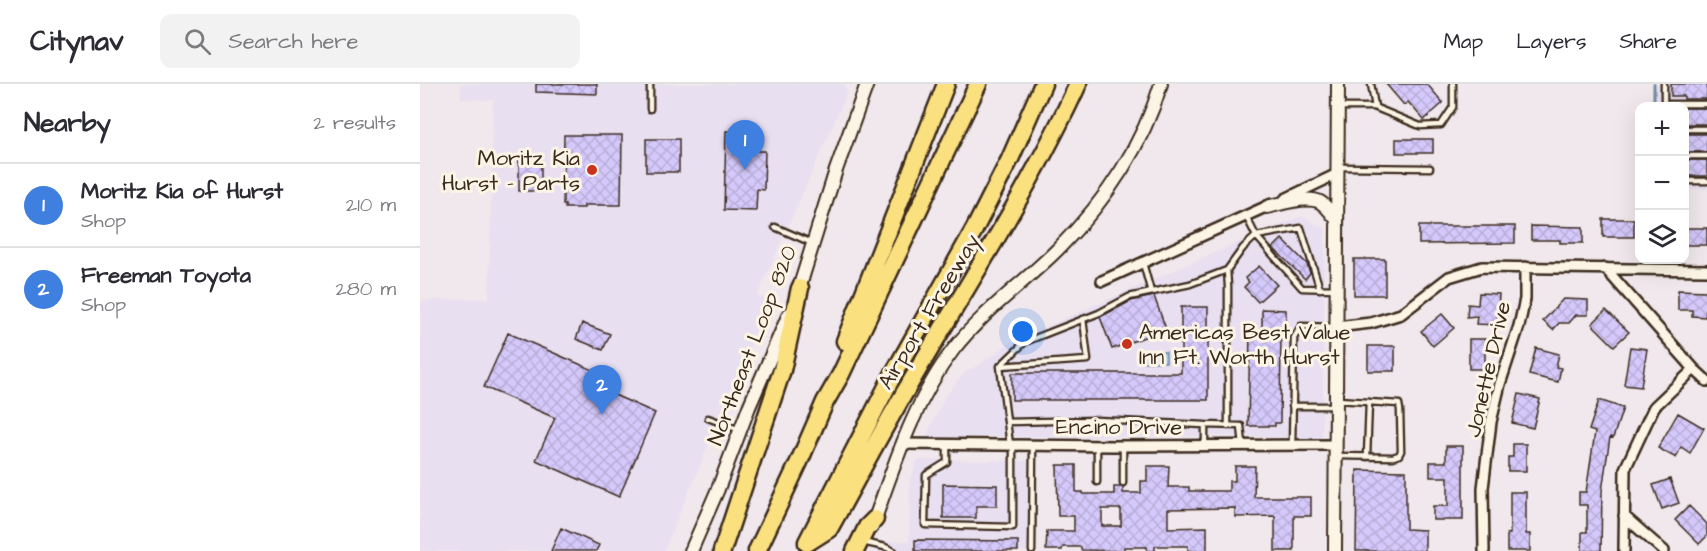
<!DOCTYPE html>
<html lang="en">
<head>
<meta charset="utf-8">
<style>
  body { margin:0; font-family:"Architects Daughter",sans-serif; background:#f2f2f3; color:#2b2b33 }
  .controls { position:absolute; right:18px; top:18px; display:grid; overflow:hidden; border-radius:12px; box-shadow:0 6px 24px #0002 }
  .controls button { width:54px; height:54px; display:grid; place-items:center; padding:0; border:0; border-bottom:2px solid #e1e1e2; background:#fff; color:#2b2b33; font:30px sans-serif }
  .you { position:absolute; left:603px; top:248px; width:21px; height:21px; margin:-15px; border:4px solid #fff; border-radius:50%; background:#1a73e8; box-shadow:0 0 0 9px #1a73e833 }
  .badge { display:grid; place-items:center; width:39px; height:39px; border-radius:50%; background:#2563eb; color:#fff; font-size:20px; font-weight:700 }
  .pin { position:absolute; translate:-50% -50px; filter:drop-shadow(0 2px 3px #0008) }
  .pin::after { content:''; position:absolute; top:32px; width:21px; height:18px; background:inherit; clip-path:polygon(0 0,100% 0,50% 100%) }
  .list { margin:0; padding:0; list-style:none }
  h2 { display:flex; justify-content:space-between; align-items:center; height:78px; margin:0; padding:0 24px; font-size:26px }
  h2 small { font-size:20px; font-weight:400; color:#7c7c81 }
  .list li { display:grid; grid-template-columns:39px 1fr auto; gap:18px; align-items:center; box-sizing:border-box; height:84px; padding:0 24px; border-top:2px solid #e1e1e2 }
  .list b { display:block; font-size:22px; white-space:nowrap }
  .list p { margin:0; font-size:20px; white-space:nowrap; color:#7c7c81 }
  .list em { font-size:20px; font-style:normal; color:#7c7c81 }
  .icon { flex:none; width:33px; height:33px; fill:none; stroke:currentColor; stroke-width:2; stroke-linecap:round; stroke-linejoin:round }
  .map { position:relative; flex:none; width:1287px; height:467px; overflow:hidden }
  header { display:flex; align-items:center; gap:36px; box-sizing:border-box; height:84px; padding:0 30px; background:#fff; border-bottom:2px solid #e1e1e2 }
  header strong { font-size:28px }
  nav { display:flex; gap:33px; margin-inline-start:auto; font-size:21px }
  .search { width:420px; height:54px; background:#f2f2f3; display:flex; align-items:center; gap:15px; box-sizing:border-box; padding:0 21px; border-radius:12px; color:#7c7c81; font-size:22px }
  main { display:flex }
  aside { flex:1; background:#fff }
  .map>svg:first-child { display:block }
  .built { fill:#e8dff0 }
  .water { fill:url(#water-waves); stroke:#738ca0; stroke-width:1.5 }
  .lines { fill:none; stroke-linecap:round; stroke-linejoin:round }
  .stream { stroke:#738ca0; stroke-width:3 }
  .building { fill:url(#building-cross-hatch); stroke:#3b2a1e; stroke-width:1.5; fill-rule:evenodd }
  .lane-casing { stroke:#3b2a1e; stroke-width:9 }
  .street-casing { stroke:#3b2a1e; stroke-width:14 }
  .secondary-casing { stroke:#3b2a1e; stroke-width:16 }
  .highway-casing { stroke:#3b2a1e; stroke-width:21 }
  .lane { stroke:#fcf5e5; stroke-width:4.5 }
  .street { stroke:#fcf5e5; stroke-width:9 }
  .secondary { stroke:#fcf5e5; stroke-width:12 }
  .highway { stroke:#fbe080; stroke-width:16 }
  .poi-dot { fill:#c8321e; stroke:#fcf5e5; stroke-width:2 }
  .labels { text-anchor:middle; stroke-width:6; stroke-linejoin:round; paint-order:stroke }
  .poi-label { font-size:22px; fill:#3b2a1e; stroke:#fcf5e5; text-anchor:end }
  .street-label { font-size:22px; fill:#3b2a1e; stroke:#fcf5e5 }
</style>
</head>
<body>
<header>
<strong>Citynav</strong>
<div class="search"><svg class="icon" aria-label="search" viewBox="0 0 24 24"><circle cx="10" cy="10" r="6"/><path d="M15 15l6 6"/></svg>Search here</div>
<nav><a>Map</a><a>Layers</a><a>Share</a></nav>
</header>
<main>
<aside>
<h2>Nearby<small>2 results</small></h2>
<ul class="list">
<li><span class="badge" style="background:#3f7fe0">1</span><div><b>Moritz Kia of Hurst</b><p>Shop</p></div><em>210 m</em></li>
<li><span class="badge" style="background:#3f7fe0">2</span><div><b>Freeman Toyota</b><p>Shop</p></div><em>280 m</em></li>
</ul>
</aside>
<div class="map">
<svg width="1287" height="467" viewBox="0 0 1287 467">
  <defs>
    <pattern id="water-waves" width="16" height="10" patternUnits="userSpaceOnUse" patternTransform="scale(1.5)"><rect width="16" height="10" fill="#99cdf7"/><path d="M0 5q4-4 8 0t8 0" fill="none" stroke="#85b0d3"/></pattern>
    <pattern id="building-cross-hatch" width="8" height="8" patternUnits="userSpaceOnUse" patternTransform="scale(1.5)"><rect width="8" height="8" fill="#d5c9fb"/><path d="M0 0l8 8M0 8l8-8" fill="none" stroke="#b8add7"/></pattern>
  </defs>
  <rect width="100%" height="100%" fill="#f0e8ec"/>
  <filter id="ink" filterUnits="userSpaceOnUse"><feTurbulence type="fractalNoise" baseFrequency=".0167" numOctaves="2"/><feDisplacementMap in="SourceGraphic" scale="12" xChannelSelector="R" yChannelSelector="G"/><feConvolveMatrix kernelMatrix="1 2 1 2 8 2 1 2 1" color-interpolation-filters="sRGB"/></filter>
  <g filter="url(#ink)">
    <!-- built -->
    <path class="built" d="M41 0H424L427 9 337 212 349 216 244 467H0L1 217 69 214 73 16 41 15Z
      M1234 0H1287V105H1265L1264 22H1234Z
      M882 132 905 145 902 354 823 352 506 353 525 313 546 287 556 283 592 258 812 161Z
      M498 376 608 377 607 467H454L458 458 489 457 490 396Z"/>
    <!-- water -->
    <path class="water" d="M724 267 746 268V278H724Z"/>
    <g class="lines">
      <!-- stream -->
      <path class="stream" d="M1234 22V0"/>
    </g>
    <!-- building -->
    <path class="building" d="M116 0H177V10L116 8Z
      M966 0H1007L1023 19 1004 36 988 18 984 21Z
      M1251 0H1287V15H1264V12H1251Z
      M1264 24H1287V40H1264Z
      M306 47 339 48 338 67H345L344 106 337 105 336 127 304 126Z
      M1264 50H1287V68H1264Z
      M144 51H202L201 121H164V124H145V121H143Z
      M226 55H259V88H226Z
      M976 55H1013V69H976Z
      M99 72H121V107H99Z
      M1264 76H1287V92H1264Z
      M1183 135H1214V153H1183Z
      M999 142H1095V159L999 160Z
      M1111 142 1163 143V159H1140V156H1111Z
      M1264 144H1287V161H1264Z
      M862 155 887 180 890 189 885 195 853 164Z
      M934 175H965V211H934Z
      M839 182 857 201 838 218 824 203 829 198 825 194Z
      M1258 206 1286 207 1287 227H1286L1285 233 1272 232V226H1258Z
      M1059 209 1079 210 1077 241 1056 240 1057 232 1047 233 1048 220 1058 221Z
      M734 212 746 245 692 265 680 233 711 217Z
      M1143 215 1168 216V231H1156L1149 239H1139L1133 246 1123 237Z
      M761 223H788V316H592V289H761Z
      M842 225 866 226V250H861L860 339H855V342H828L830 248H842Z
      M1186 226 1209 248 1194 262 1172 240Z
      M1022 230 1034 244 1013 262 1001 247Z
      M162 239 190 250 183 266 156 255Z
      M88 249 196 296 190 309 235 329 199 413 116 376 135 334 64 303Z
      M1049 255H1065V285H1049Z
      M948 262H975V287H948Z
      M1210 263 1227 265 1221 303 1204 301Z
      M1116 264 1139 270 1136 283 1141 284 1138 298 1109 291Z
      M1099 310 1120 315 1113 344 1092 339Z
      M1179 316 1203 324 1193 354 1190 353 1182 407 1181 467H1162V448H1167V421H1159V408H1166L1175 348 1169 346Z
      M1258 329 1284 344 1270 369 1261 363 1256 374 1238 364Z
      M1093 360H1106V387H1088V373H1093Z
      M1026 362H1043V436H1013V422H1028V393H1010V378H1026Z
      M637 381H656V408H663V410H694V403H703V409H721V397H727V382H749L748 403H769V407H809V397H815V382H835L834 413H891V432H874V467H855V432L815 433V424L748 425V444L787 443V467H768V462H735V467H727V463H704V467L661 466V463H643L642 466H626L627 447H654V432H638ZM682 425H701V442H682Z
      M937 386 986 387V445L1005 446V467H936Z
      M1250 395 1259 419 1242 425 1233 401Z
      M523 400 577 401V422H556V434H523Z
      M1090 408H1106V450H1110V467H1087V450H1090Z
      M1269 422 1287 440V452L1279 460 1255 436Z
      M141 444 179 461 176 467H131Z
      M495 456 598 457V467H495Z"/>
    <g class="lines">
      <!-- lane casing -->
      <g class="lane-casing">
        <path id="lane" d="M230 0V25
          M951 0 955 23
          M1244 0V20
          M1244 20H1287
          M919 23H954L1000 42 1021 41 1033 23V0
          M1264 45H1287
          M1264 72H1287
          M920 83 1010 84
          M1264 97H1287
          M355 143 392 159
          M836 152 881 144 900 205
          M836 152 882 204 916 205
          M723 179 731 208
          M807 186 823 164 836 152 826 132
          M581 282 668 276 663 235
          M918 316 979 320 980 326 981 367 979 371 973 373 918 372
          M872 322H916
          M288 334 320 346
          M587 338 676 336 785 341
          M527 361V378L506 391 505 441 593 443V361
          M590 361 580 282 605 258 679 229 709 213 770 200 807 186 808 202V342
          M785 361V341L821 342 823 361
          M872 361 874 254 881 242 916 243
          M703 362V399
          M947 373 949 318
          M677 398V362
          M447 459 465 463 474 467
          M612 467 613 362"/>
      </g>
      <!-- street casing -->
      <g class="street-casing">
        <path id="street" d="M865 115 917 90
          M1185 184 1274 285 1287 297
          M682 197 852 120
          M916 243 951 239 981 230 1029 193 1062 183 1287 186
          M482 360 695 362 915 361
          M1204 432 1244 467
          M1064 467 1063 404 1071 338 1080 300 1099 242 1105 215V183
          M1204 467 1205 385 1234 323 1274 285"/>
      </g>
      <!-- secondary casing -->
      <g class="secondary-casing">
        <path id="secondary" d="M847 123C861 120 887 111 900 118 907 122 912 130 917 136
          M377 211 416 86 447 0
          M452 443C474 382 494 317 533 266 563 227 604 199 638 165 685 118 722 63 741 0
          M271 467 298 405 329 323 369 230
          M915 467 918 0"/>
      </g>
      <!-- highway casing -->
      <g class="highway-casing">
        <path id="highway" d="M425 257 526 0
          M387 458 474 289 554 146 590 75 623 0
          M387 459 409 445C436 397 461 348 489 301 547 201 610 105 658 0
          M302 467 362 286 380 204
          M337 467 379 378 405 318 421 290 558 0
          M435 467 447 443 455 435"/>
      </g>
      <!-- lane -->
      <use href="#lane" class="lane"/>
      <!-- street -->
      <use href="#street" class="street"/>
      <!-- secondary -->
      <use href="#secondary" class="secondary"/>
      <!-- highway -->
      <use href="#highway" class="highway"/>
    </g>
  </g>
  <!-- markers -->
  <g class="poi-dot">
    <circle cx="172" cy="86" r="6"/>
    <circle cx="707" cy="260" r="6"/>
  </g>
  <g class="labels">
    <!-- poi labels -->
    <g class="poi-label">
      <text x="160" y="81">Moritz Kia<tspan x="160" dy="25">Hurst - Parts</tspan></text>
      <text x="719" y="255" text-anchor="start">Americas Best Value<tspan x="719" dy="25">Inn Ft. Worth Hurst</tspan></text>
    </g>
    <!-- street labels -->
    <g class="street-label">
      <text transform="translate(508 227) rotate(-59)" y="8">Airport Freeway</text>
      <text transform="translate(331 261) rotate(-69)" y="8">Northeast Loop 820</text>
      <text transform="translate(1067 285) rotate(-77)" y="8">Jonette Drive</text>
      <text x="699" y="350">Encino Drive</text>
    </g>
  </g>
</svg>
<div class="controls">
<button>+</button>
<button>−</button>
<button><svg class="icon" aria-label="layers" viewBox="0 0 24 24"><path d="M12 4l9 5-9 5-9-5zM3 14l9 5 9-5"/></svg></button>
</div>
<div class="you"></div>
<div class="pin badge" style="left:325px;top:86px;background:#3f7fe0">1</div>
<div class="pin badge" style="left:182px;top:331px;background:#3f7fe0">2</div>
</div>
</main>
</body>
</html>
